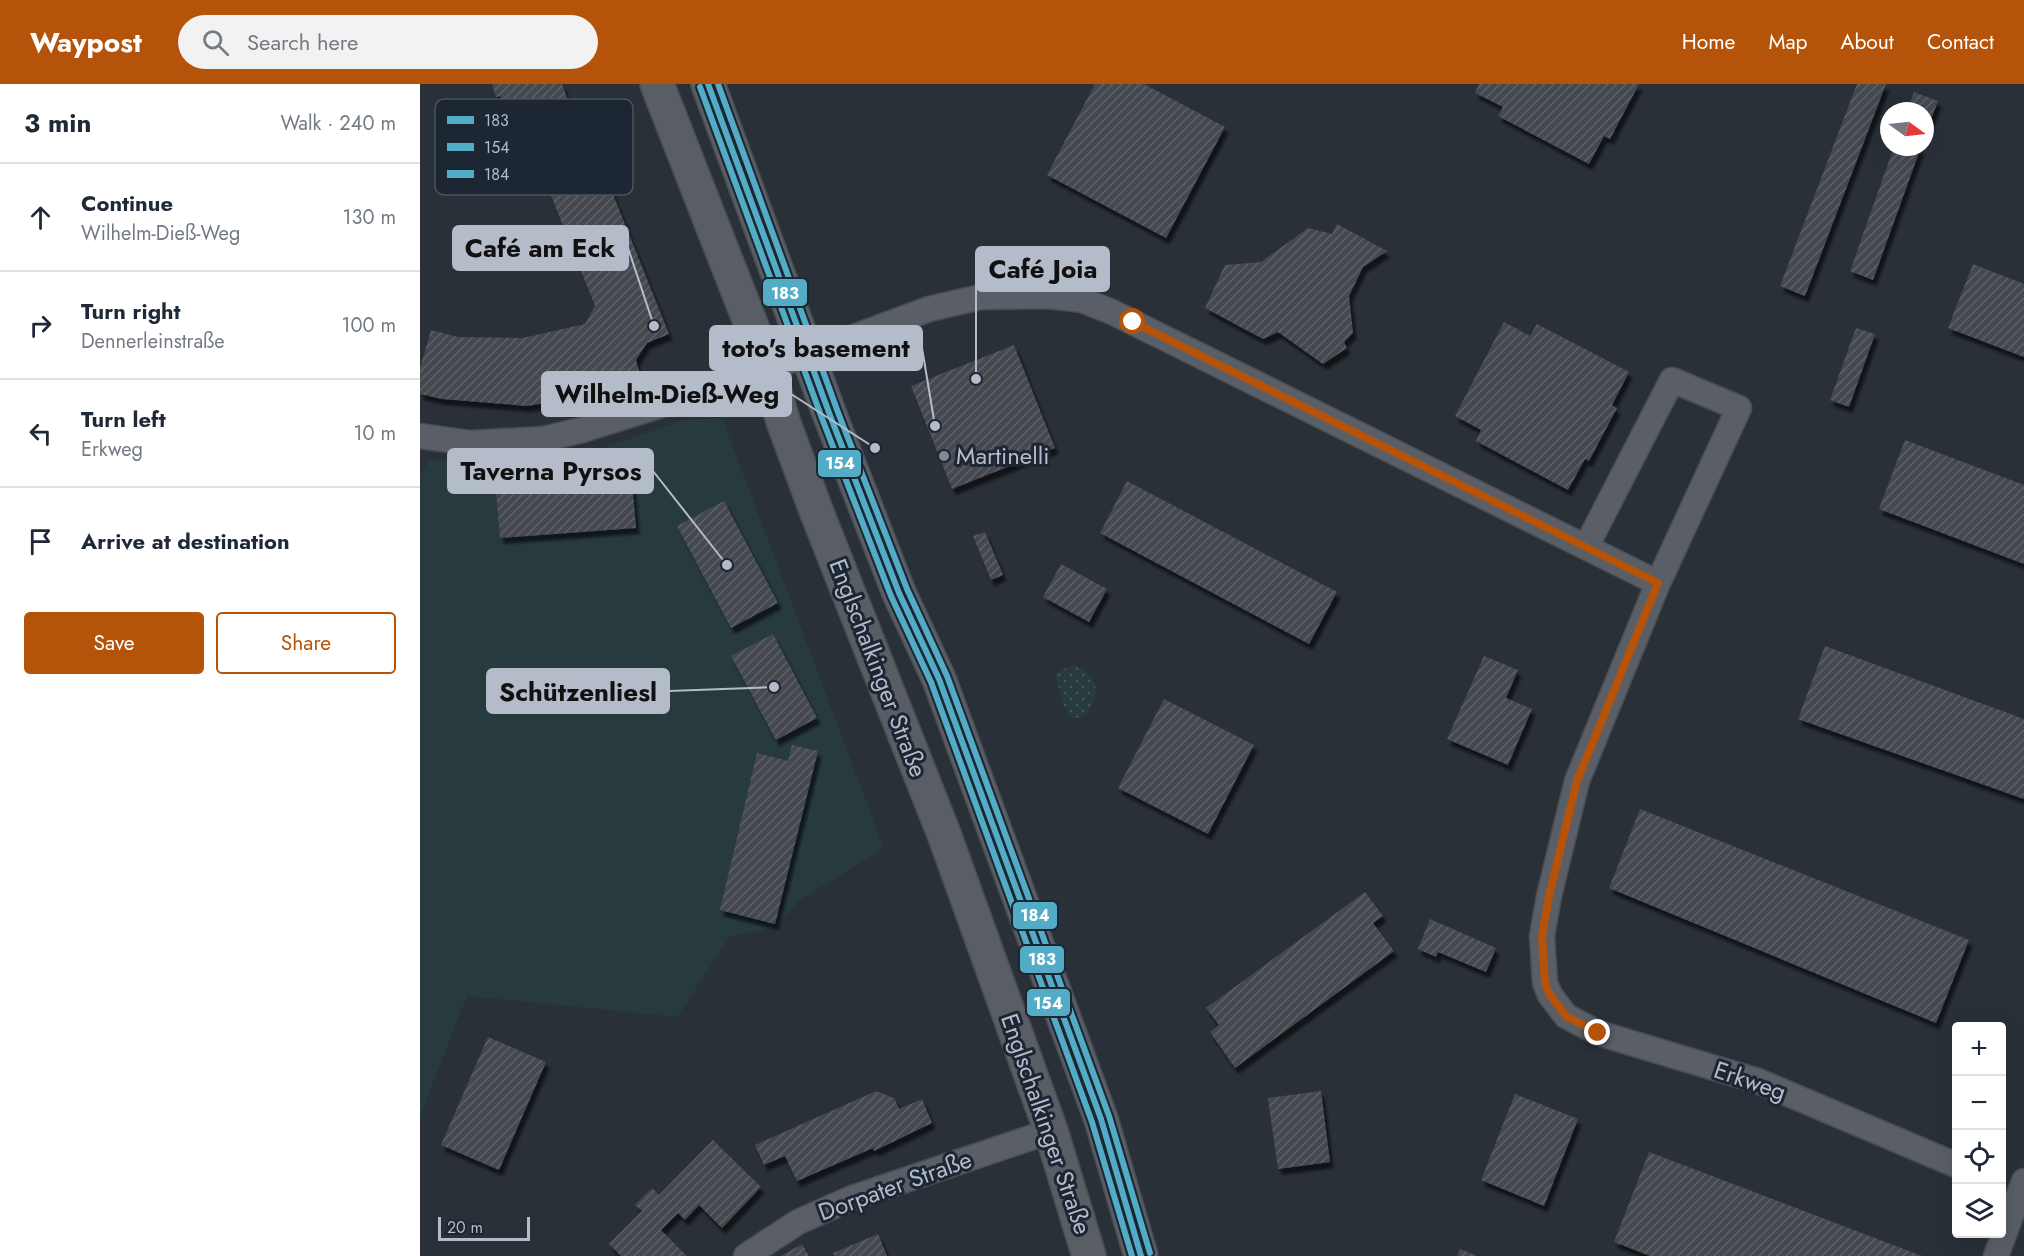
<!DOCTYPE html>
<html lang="en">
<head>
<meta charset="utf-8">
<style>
  body { margin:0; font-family:Jost,sans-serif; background:#f2f2f3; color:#1f2937 }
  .controls { position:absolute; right:18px; bottom:18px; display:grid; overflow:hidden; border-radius:6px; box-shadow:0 6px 24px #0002 }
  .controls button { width:54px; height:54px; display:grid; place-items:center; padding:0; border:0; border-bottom:2px solid #e0e1e3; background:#fff; color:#1f2937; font:30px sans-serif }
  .compass { position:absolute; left:1460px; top:18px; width:54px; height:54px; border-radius:50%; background:#fff; box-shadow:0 6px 24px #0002; rotate:105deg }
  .scale { position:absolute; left:18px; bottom:15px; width:92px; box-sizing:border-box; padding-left:6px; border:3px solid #b4bcc9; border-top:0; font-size:16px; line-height:21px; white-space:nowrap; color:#b4bcc9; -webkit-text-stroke:4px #1d2633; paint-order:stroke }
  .stop { position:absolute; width:18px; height:18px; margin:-14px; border:4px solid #b45309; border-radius:50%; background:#fff }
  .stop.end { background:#b45309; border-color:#fff; box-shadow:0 2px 6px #0008 }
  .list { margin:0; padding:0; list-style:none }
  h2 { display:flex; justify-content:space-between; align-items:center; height:78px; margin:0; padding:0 24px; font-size:26px }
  h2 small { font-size:20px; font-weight:400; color:#747a83 }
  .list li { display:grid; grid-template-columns:39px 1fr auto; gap:18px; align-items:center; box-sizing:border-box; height:108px; padding:0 24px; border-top:2px solid #e0e1e3 }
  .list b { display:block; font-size:22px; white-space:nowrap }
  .list p { margin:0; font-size:20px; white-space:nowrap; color:#747a83 }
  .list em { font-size:20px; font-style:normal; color:#747a83 }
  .actions { display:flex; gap:12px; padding:18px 24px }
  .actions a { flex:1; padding:14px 0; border:2px solid #b45309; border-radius:6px; text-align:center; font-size:21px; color:#b45309 }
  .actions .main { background:#b45309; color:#fff }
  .icon { flex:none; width:33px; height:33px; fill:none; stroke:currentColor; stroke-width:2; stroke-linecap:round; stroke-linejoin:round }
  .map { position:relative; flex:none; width:1604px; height:1172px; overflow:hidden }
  header { display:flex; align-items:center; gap:36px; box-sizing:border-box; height:84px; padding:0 30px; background:#b45309; color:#fff }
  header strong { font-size:28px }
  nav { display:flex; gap:33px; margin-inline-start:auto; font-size:21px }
  .search { width:420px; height:54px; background:#f2f2f3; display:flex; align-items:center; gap:15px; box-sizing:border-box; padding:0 21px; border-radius:33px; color:#747a83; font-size:22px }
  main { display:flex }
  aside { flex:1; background:#fff }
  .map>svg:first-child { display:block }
  .green { fill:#273a3e }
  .park { fill:url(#park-dots) }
  .building { fill:url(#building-hatch); filter:url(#shadow) }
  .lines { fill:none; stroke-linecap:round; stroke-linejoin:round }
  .minor-casing { stroke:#484c53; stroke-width:27 }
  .secondary-casing { stroke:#484c53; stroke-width:36 }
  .minor { stroke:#5a5e66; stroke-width:24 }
  .secondary { stroke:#595d64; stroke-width:33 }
  .bus-1-casing { stroke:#1d2633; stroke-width:10 }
  .bus-2-casing { stroke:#1d2633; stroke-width:10 }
  .bus-3-casing { stroke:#1d2633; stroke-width:10 }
  .bus-1 { stroke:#53acc5; stroke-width:6 }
  .bus-2 { stroke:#53acc5; stroke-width:6 }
  .bus-3 { stroke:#53acc5; stroke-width:6 }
  .route { stroke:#b45309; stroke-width:8 }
  .poi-dot { fill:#848b96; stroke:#1d2633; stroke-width:2 }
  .labels { text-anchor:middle; stroke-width:6; stroke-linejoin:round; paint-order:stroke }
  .poi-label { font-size:24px; fill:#b4bcc9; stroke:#1d2633; text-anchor:start }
  .street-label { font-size:24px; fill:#b4bcc9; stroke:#1d2633 }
  .key { fill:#1d2633; stroke:#4a5360; stroke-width:1.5 }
  .key-label { font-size:16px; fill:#b4bcc9 }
  .leader { fill:none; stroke:#b4bcc9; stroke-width:2 }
  .callout-dot { fill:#b4bcc9; stroke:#1d2633; stroke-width:2 }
  .callout { fill:#b4bcc9; stroke:#b4bcc9; stroke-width:2 }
  .callout-label { font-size:26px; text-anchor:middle; font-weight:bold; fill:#111 }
  .line-badge { stroke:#1d2633; stroke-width:2 }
  .badge-label { font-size:16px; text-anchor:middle; font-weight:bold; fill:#fff }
</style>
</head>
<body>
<header>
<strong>Waypost</strong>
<div class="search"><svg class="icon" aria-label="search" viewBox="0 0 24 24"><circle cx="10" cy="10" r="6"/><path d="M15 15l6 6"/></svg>Search here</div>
<nav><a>Home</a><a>Map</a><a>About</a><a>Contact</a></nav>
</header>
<main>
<aside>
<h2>3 min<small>Walk · 240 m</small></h2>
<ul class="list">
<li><svg class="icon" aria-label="ahead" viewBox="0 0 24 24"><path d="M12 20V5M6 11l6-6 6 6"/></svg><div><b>Continue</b><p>Wilhelm-Dieß-Weg</p></div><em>130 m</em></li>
<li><svg class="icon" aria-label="right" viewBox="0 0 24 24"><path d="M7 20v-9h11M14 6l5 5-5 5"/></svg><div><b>Turn right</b><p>Dennerleinstraße</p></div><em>100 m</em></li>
<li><svg class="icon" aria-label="left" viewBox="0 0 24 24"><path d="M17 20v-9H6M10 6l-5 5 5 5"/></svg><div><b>Turn left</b><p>Erkweg</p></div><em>10 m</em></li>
<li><svg class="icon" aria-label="arrive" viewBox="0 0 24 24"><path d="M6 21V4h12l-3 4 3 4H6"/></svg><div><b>Arrive at destination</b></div></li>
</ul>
<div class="actions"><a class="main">Save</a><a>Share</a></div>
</aside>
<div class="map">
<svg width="1604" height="1172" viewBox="0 0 1604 1172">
  <defs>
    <pattern id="park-dots" width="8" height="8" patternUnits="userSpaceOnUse" patternTransform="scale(1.5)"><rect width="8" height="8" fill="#273a3e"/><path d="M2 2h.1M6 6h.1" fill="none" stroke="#445559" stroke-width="1.8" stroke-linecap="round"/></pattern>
    <pattern id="building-hatch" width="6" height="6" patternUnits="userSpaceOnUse" patternTransform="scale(1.5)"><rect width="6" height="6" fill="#444950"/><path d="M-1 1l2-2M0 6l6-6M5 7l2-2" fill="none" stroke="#5d6168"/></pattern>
    <filter id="shadow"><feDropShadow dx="3.5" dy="6" stdDeviation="1.5" flood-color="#0009"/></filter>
  </defs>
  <rect width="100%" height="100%" fill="#2a3038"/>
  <!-- green -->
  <path class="green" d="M302 334 464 764 379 817 357 843 310 853 257 933 47 912 0 1032V391L10 375 93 379 166 370 264 336Z"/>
  <!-- park -->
  <path class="park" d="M654 580C661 584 670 589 673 595 678 604 675 621 668 628 663 633 657 634 650 634L644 623 635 590Z"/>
  <!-- building -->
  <path class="building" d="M72 0H142L167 67 174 63 249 250 227 259 216 276 221 294 154 314 107 322 22 315 0 310V284L11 246 38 253 103 254 165 240 175 222 120 84 108 88 80 12 76 13Z
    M675 0H724L805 43 746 154 627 91Z
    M1059 0H1219L1190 55 1184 52 1169 80 1078 32 1083 23 1055 9Z
    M1437 0H1466L1385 212 1360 202Z
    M1494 8 1518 17 1505 51V27H1487Z
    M1474 63H1501L1453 196 1430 187Z
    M917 140 967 167 943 183 929 212 933 249 924 258 927 264 903 280 858 248 843 255 785 224 805 181 841 178 888 144 912 150Z
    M1553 180 1604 200V273L1528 244Z
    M1084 238 1110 252 1117 240 1209 288 1192 321 1197 324 1169 377 1165 375 1148 406 1056 357 1061 346 1035 332Z
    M1436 244 1455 250 1429 323 1410 316Z
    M594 261 635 364 532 405 491 302Z
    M1485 356 1604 401V480L1459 425Z
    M212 397 216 444 80 454 76 408Z
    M707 397 917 508 889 560 680 449Z
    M304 417 358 519 311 544 257 442Z
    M565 448 583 491 571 496 553 452Z
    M641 480 687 505 669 538 623 513Z
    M353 550 397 634 356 656 311 572Z
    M1405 562 1604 635V715L1378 635Z
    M1064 572 1098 586 1086 614 1112 625 1088 681 1027 655Z
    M744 615 834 661 788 750 698 704Z
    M372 661 398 667 355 840 300 826 337 669 368 677Z
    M1220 725 1549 856 1516 939 1189 804Z
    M945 808 963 832 953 839 974 867 815 984 790 948 799 941 786 924Z
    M1010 835 1076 864 1066 888 1018 868 1016 873 998 865Z
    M68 953 126 978 79 1086 21 1061Z
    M456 1007 474 1014 479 1025 502 1015 512 1039 454 1067 453 1064 377 1097 365 1072 344 1081 335 1061Z
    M901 1007 910 1078 858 1085 848 1014Z
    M1095 1010 1158 1035 1124 1122 1061 1096Z
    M293 1056 341 1103 302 1144 279 1121 265 1136 258 1129 241 1146 267 1172H201L189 1160 222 1127 215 1121 232 1104 239 1111Z
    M1229 1068 1502 1172H1230L1194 1158Z
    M458 1150 467 1172H414L413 1169Z
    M382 1160 389 1172H361Z
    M1040 1165 1057 1172H1037Z"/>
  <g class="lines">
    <!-- minor casing -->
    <g class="minor-casing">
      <path id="minor" d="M0 352 50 359 124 355 162 346 302 302 509 225 561 213 629 212 662 216 692 228 1238 499
        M1166 463 1252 296 1319 324 1238 499 1157 697 1129 812 1122 852 1125 899 1130 911 1146 932 1178 949 1338 997 1536 1081
        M326 1172 378 1138 432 1114 631 1047
        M1576 1172 1604 1097"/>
    </g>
    <!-- secondary casing -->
    <g class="secondary-casing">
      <path id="secondary" d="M237 0 348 284 363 337 397 429 524 750 631 1047 669 1172
        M288 0 411 334 479 509 519 595 681 1035 721 1172"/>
    </g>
    <!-- minor -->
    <use href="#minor" class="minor"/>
    <!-- secondary -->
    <use href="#secondary" class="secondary"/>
    <!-- bus-1 casing -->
    <g class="bus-1-casing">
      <path id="bus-1" d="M288 0 411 334 479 509 519 595 681 1035 721 1172"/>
    </g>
    <!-- bus-2 casing -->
    <g class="bus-2-casing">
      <path id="bus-2" d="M280 3 403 337 471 512 511 598 672 1038 712 1172"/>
    </g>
    <!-- bus-3 casing -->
    <g class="bus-3-casing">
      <path id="bus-3" d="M298 0 419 331 487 505 527 592 689 1032 730 1169"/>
    </g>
    <!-- bus-1 -->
    <use href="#bus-1" class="bus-1"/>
    <!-- bus-2 -->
    <use href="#bus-2" class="bus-2"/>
    <!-- bus-3 -->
    <use href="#bus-3" class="bus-3"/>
  </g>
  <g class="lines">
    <!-- route -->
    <path class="route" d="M713 238 1238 499 1157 697 1129 812 1122 852 1125 899 1130 911 1146 932 1178 949"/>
  </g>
  <!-- markers -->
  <circle class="poi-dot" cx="524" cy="372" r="6"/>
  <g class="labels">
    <!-- poi labels -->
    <g class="poi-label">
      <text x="536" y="380">Martinelli</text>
    </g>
    <!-- street labels -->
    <g class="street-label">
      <text transform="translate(458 584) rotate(69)" y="8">Englschalkinger Straße</text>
      <text transform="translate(1330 997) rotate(19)" y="8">Erkweg</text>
      <text transform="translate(626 1040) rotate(71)" y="8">Englschalkinger Straße</text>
      <text transform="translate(475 1102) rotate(-20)" y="8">Dorpater Straße</text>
    </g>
  </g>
  <!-- legend -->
  <rect x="15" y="15" width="198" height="96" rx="9" class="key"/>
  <rect x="27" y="32" width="27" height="8" fill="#53acc5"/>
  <rect x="27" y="59" width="27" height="8" fill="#53acc5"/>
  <rect x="27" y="86" width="27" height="8" fill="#53acc5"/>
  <g class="key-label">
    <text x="64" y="42">183</text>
    <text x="64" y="69">154</text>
    <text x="64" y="96">184</text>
  </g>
  <!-- callouts -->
  <path class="leader" d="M234 242L208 164M556 295L556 185M515 342L502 264M455 364L371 310M307 481L233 387M354 603L249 607"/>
  <g class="callout-dot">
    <circle cx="234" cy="242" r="6"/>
    <circle cx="556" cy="295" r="6"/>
    <circle cx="515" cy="342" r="6"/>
    <circle cx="455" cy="364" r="6"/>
    <circle cx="307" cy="481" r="6"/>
    <circle cx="354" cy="603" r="6"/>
  </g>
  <g class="callout">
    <rect x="33" y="142" width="175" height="44" rx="6"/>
    <rect x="556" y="163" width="133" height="44" rx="6"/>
    <rect x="290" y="242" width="212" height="44" rx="6"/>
    <rect x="122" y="288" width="249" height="44" rx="6"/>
    <rect x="28" y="365" width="205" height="44" rx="6"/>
    <rect x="67" y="585" width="182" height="44" rx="6"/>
  </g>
  <g class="callout-label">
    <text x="120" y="173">Café am Eck</text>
    <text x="623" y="194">Café Joia</text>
    <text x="396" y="273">toto's basement</text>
    <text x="247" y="319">Wilhelm-Dieß-Weg</text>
    <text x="131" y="396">Taverna Pyrsos</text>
    <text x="158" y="617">Schützenliesl</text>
  </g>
  <g class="line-badge">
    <rect x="342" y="194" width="46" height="29" rx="6" fill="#53acc5"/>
    <rect x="397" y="365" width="45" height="29" rx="6" fill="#53acc5"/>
    <rect x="592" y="817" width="46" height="29" rx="6" fill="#53acc5"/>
    <rect x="599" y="861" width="46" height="29" rx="6" fill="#53acc5"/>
    <rect x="606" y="904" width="45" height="29" rx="6" fill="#53acc5"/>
  </g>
  <g class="badge-label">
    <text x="365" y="215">183</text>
    <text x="420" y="385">154</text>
    <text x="615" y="837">184</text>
    <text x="622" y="881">183</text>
    <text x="628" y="925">154</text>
  </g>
</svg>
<div class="controls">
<button>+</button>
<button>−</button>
<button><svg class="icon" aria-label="locate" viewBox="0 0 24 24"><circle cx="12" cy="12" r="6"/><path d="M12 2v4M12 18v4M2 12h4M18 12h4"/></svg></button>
<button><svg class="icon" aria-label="layers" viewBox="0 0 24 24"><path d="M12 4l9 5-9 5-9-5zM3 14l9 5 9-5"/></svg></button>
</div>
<svg class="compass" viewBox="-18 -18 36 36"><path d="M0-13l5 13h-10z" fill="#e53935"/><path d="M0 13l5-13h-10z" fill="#747a83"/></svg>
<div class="scale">20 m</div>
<div class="stop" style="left:713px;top:238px"></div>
<div class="stop end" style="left:1178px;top:949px"></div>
</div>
</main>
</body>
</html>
